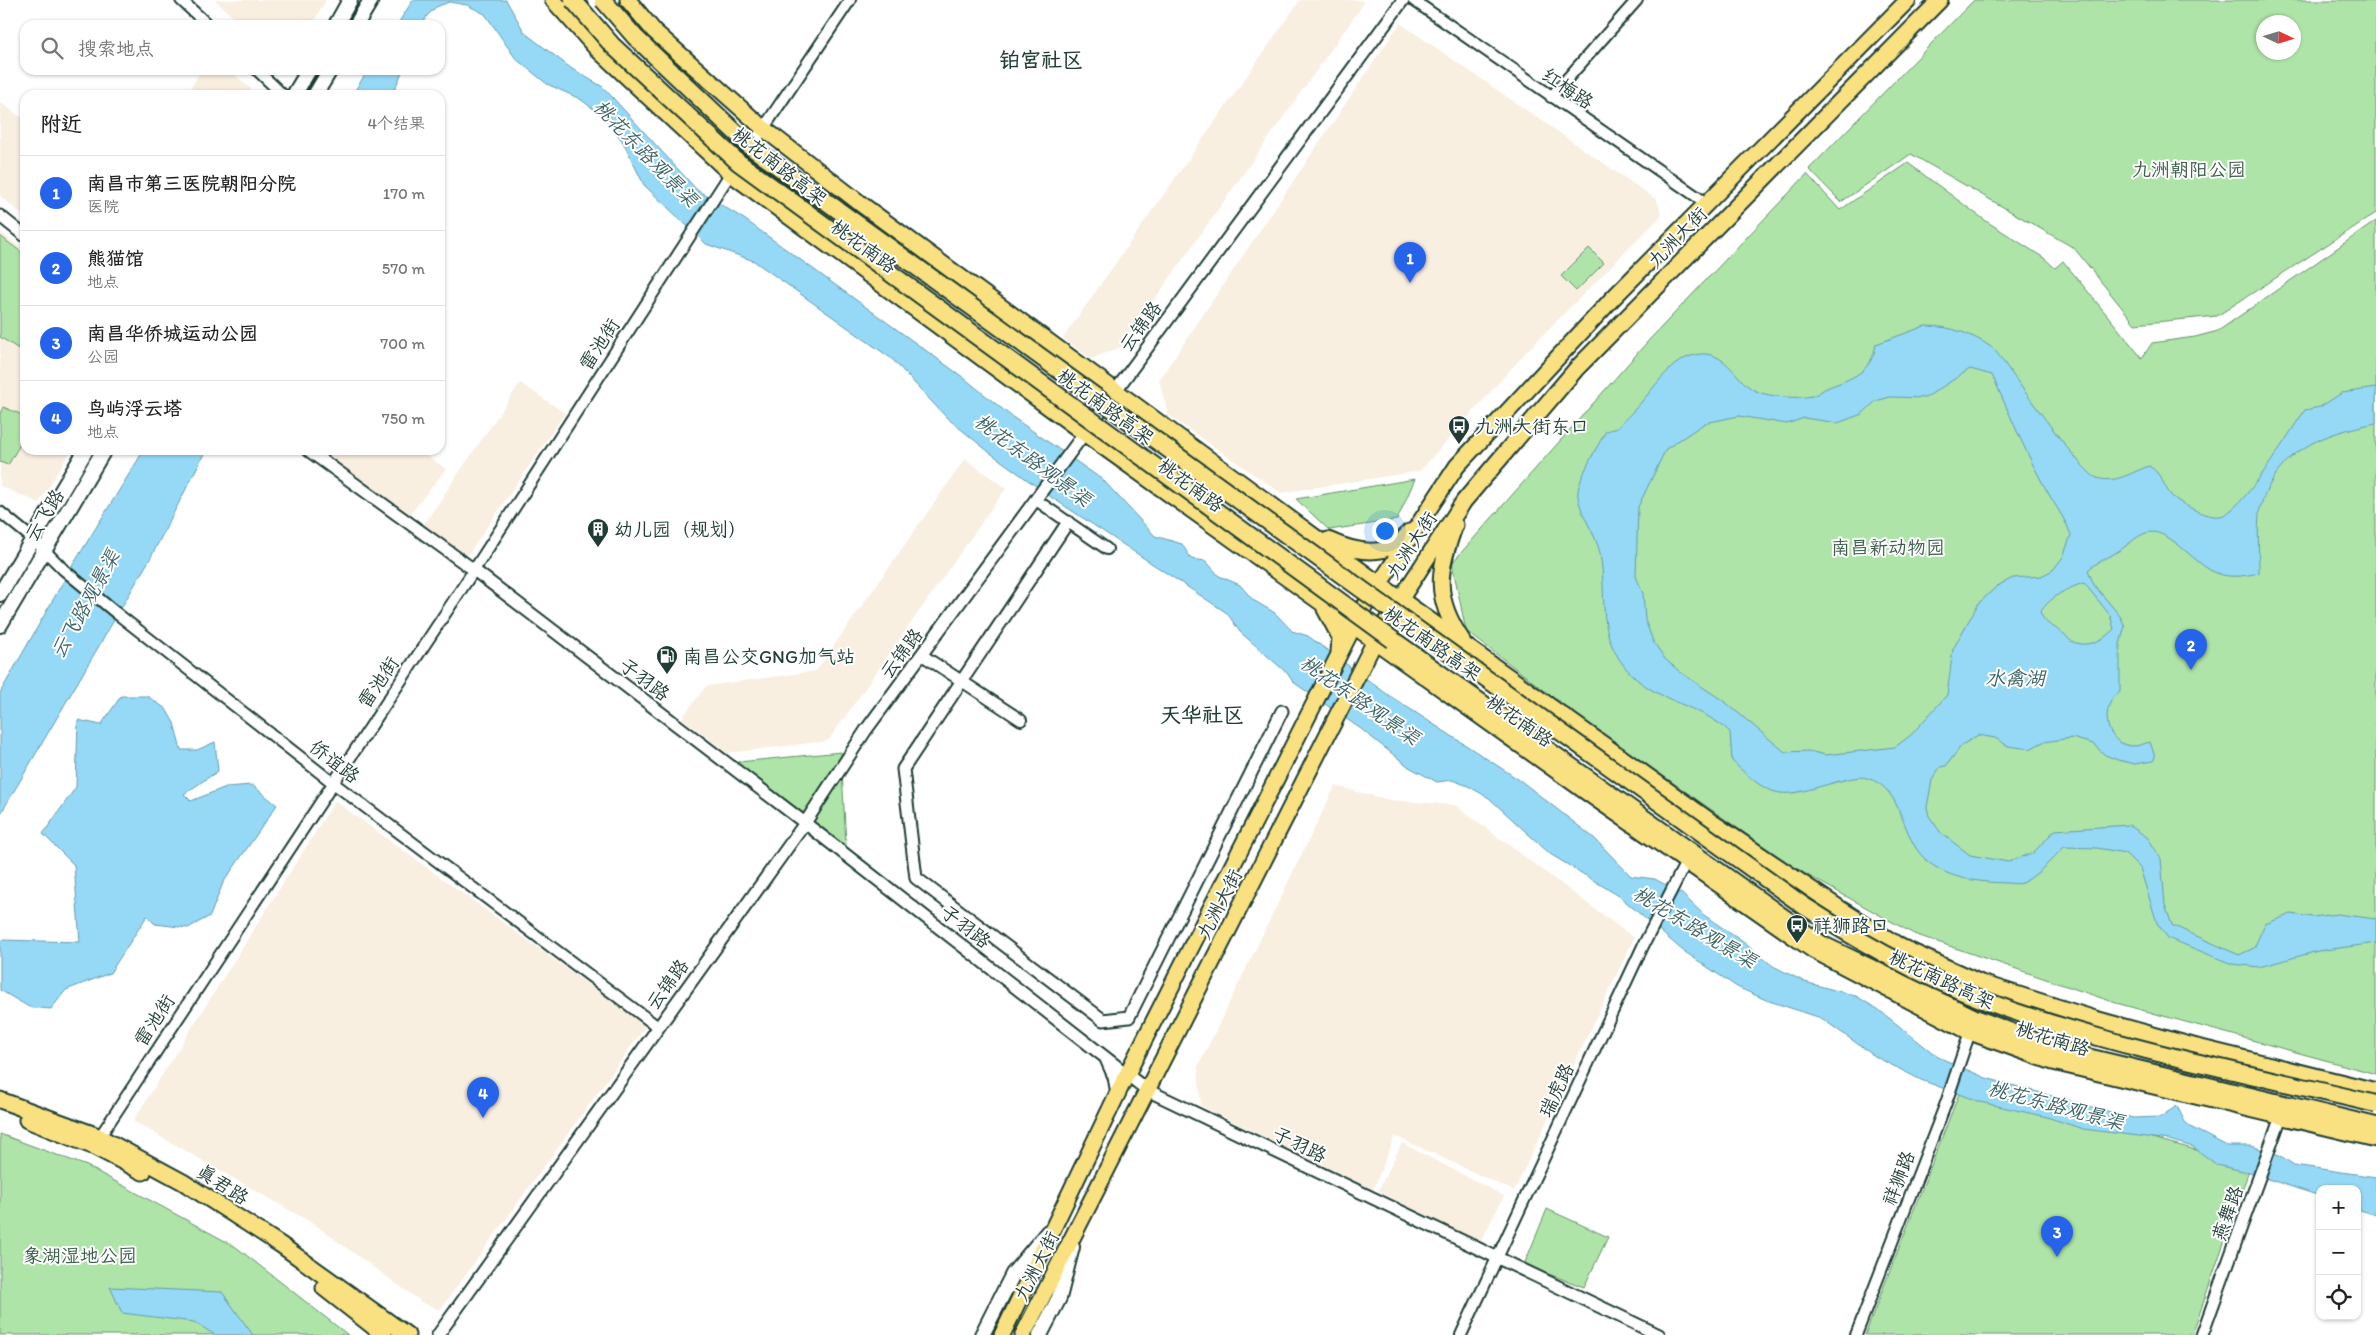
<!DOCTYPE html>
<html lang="zh">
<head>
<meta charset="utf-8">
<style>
  body { margin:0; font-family:Itim,"LXGW WenKai TC",sans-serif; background:#f2f2f2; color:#222 }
  .controls { position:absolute; right:15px; bottom:15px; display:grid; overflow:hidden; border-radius:10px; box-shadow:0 1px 4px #0004 }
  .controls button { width:45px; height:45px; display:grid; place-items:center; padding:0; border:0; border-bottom:1px solid #e0e0e0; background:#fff; color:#222; font:25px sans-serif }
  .compass { position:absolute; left:2256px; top:15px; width:45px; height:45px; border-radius:50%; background:#fff; box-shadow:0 1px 4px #0004; rotate:94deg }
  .you { position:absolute; left:1384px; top:530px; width:18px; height:18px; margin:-12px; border:4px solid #fff; border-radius:50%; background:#1a73e8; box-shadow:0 0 0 8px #1a73e833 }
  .badge { display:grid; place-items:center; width:32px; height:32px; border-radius:50%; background:#2563eb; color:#fff; font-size:16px; font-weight:700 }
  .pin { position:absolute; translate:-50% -41px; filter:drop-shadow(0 1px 2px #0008) }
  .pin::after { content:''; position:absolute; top:26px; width:18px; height:15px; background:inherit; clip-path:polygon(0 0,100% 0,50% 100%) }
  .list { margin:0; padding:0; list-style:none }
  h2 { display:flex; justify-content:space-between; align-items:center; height:65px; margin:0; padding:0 20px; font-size:21px }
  h2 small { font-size:16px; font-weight:400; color:#767676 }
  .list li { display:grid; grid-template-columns:32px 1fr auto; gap:15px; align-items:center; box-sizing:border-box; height:75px; padding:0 20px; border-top:1px solid #e0e0e0 }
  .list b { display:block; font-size:19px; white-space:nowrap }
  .list p { margin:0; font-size:16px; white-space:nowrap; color:#767676 }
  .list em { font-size:16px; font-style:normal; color:#767676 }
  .icon { flex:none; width:28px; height:28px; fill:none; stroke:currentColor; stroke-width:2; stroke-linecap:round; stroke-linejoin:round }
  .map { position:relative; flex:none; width:2376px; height:1335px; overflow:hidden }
  .search { position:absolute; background:#fff; box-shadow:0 1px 4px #0004; left:20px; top:20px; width:425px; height:55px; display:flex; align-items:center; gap:12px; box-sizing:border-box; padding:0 18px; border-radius:15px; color:#767676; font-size:19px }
  .panel { position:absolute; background:#fff; box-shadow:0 1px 4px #0004; left:20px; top:90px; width:425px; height:365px; border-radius:15px }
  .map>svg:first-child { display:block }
  .built { fill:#f8efe1 }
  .green { fill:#aee4a7; stroke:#66906e; fill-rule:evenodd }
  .water { fill:#95d9f7; stroke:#669ba9; fill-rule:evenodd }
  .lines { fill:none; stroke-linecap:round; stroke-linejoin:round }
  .minor-casing { stroke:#1f3d34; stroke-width:14 }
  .tertiary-casing { stroke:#1f3d34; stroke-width:15 }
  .secondary-casing { stroke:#1f3d34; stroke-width:18 }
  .primary-casing { stroke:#1f3d34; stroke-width:19 }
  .trunk-casing { stroke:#1f3d34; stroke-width:20 }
  .minor { stroke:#fff; stroke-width:10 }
  .tertiary { stroke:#fff; stroke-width:11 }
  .secondary { stroke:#fff; stroke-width:14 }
  .primary { stroke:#f9e181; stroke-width:15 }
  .trunk { stroke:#f9e181; stroke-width:16 }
  .trunk-bridge-casing { stroke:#1f3d34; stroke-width:20; stroke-linecap:butt }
  .trunk-bridge { stroke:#f9e181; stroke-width:16 }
  .labels { text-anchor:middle; stroke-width:4; stroke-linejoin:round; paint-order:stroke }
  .street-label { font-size:19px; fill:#1f3d34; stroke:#fff }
  .park-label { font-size:19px; fill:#3c5e4b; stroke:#fff }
  .poi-label { font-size:19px; fill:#1f3d34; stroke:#fff; text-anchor:start }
  .water-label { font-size:20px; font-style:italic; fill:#3c6465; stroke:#fff }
  .quarter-label { font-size:21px; font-weight:bold; fill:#1f3d34; stroke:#fff }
</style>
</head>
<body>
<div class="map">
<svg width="2376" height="1335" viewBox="0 0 2376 1335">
  <rect width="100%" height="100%" fill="#fff"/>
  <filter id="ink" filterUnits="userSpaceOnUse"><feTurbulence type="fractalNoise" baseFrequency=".02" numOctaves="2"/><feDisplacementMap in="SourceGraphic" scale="10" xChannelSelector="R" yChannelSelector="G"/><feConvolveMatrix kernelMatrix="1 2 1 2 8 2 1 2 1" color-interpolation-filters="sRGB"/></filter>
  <g filter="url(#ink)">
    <!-- built -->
    <path class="built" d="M215 0H326L312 25H241Z
      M1300 0H1360L1364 3 1121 347 1091 359 1063 338Z
      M1400 23 1657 200 1662 215 1528 350 1420 471 1281 493 1168 415 1159 380Z
      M201 70H229L251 89V95H187Z
      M0 102 25 120V217L0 196Z
      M0 232 25 251V450H71L39 503 0 486Z
      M520 383 565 413 466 558 422 527Z
      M311 450H419L446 469 404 522Z
      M965 459 1006 488 828 741 727 753 682 718 706 686 816 671Z
      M1335 786 1390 800 1455 805 1634 938 1514 1191 1395 1136 1373 1190 1201 1106 1198 1067Z
      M335 801 646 1026 440 1310 423 1303 312 1223 133 1121Z
      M1402 1143 1504 1196 1480 1243 1378 1191Z"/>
    <!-- green -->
    <path class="green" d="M1974 0H2376V213L2217 316 2135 324 2074 248 1911 154 1841 202 1809 169ZM2264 22H2294V52H2264Z
      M1908 163 1986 221 2044 258 2055 268 2063 261 2142 358 2152 343 2195 337 2218 331 2376 221V1074L2116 1003 1914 934 1793 867 1582 719 1466 631 1452 563 1650 339 1807 174 1840 210Z
      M0 236 25 255V353L0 337Z
      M1589 248 1604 263 1576 291 1561 276Z
      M3 407 25 416V436L8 465 0 462V414Z
      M1415 479 1397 520 1329 530 1296 499Z
      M841 752 847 863 718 764Z
      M1962 1086 2218 1156 2250 1168 2192 1335H1865Z
      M0 1134 87 1166 236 1247 348 1335H0Z
      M1547 1209 1608 1237 1584 1287 1524 1265Z"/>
    <!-- water -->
    <path class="water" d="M413 0H506L525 33 572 69 603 87 697 190 744 219 964 378 1011 416 1103 480 1155 536 1182 544 1191 559 1206 561 1219 576 1240 585 1253 600 1275 613 1292 631 1308 636 1387 694 1521 781 1594 838 1631 876 1655 879 1682 894 1704 915 1743 942 1773 966 1805 982 1856 996 1879 1010 1938 1057 1986 1078 2133 1118 2160 1117 2177 1106 2185 1122 2192 1128 2227 1146H2252L2282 1157 2294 1165 2376 1177V1215L2357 1209V1189H2320V1196L2243 1171 2217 1165 2193 1147 2169 1140 2083 1129 2047 1117 1980 1102 1921 1080 1876 1057 1821 1018 1766 1000 1737 987 1682 950 1619 896 1550 854 1489 798 1468 786 1452 780 1437 782 1409 767 1361 729 1293 682 1287 673 1240 632 1227 613 1051 497 989 452 947 418 892 359 754 261 706 244 644 185 623 142 603 116 580 99 547 84 516 59 485 14 467 5 449 2 436 7 426 17 423 25H397Z
      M368 70H403L392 95H352Z
      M1925 326C1951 326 1973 334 1994 349 2009 369 2082 474 2097 478 2116 484 2132 472 2149 466 2165 475 2163 492 2177 500 2188 507 2207 518 2220 516 2242 513 2290 431 2305 410L2320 407 2342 393 2376 388V423C2322 434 2278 449 2260 508 2257 520 2259 558 2259 573 2244 576 2229 579 2214 572 2193 563 2168 526 2146 533 2136 536 2126 547 2117 552 2106 559 2097 562 2088 570L2094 585 2120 616 2125 626 2120 644V691C2117 694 2111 698 2110 703 2102 722 2111 746 2134 746 2139 746 2145 743 2150 742L2155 757 2153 761 2135 764 2118 760 2105 755 2093 744 2072 738 2043 742 2030 749 2008 746 1995 738 1978 735 1962 745 1946 766 1940 767 1932 780 1927 807 1929 816 1941 833 1970 855 2008 862 2033 853 2055 830 2129 825 2148 838 2161 859 2165 905 2172 925 2239 955 2254 948 2265 924 2291 914 2313 917 2337 914 2376 919V943L2318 951 2259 967 2232 964 2168 938 2157 923 2140 868 2125 853 2097 848 2064 847C2052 859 2039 874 2024 882 2019 885 2011 883 2006 883 1978 882 1945 879 1924 858 1901 836 1903 790 1870 779 1860 775 1850 779 1840 781 1784 796 1777 805 1732 761L1730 732C1702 706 1659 702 1632 675 1594 636 1608 599 1600 553 1596 534 1581 516 1578 497 1575 483 1599 444 1606 431L1617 428C1625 419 1635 410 1643 400 1659 382 1674 356 1701 354 1728 352 1737 383 1756 391 1769 397 1799 399 1812 396 1819 394 1823 389 1829 387 1853 378 1872 372 1876 344ZM1970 369 1992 375C2011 417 2028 459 2051 498 2059 511 2066 521 2071 535L2063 557 2053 570 2041 576 2013 578 1997 586 1978 604 1953 649 1947 695 1911 735 1895 747 1826 755 1808 751 1785 752 1725 702 1680 672 1665 659 1653 641 1645 620 1643 594 1636 576 1638 507 1666 449 1705 423 1739 416 1787 424 1804 418 1838 423 1862 414 1876 401 1890 397 1925 398ZM2084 583 2110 615 2114 629C2103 640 2088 649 2071 641 2068 639 2066 635 2063 633 2051 624 2047 627 2040 612 2052 596 2065 589 2084 583Z
      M144 450H206L151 557 0 815V693L71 568Z
      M121 696H147L166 709 174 723 181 750H197L215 742 218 771 184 794 191 801 226 787 252 785 277 805 223 883 210 916 188 928 155 924 147 916 110 973 66 990 51 1009 29 1007 0 990V940L80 942 74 865 43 834 76 787 78 720 101 725Z
      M110 1287 222 1292 253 1335H215L194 1322 122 1313Z"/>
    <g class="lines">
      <!-- minor casing -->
      <g class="minor-casing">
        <path id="minor" d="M181 0 208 25
          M1413 0 1706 203
          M257 70 283 95
          M1551 97 1637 0
          M751 147 850 0
          M1036 500 1107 549
          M0 512 33 539 64 570 115 612 332 782 658 1027
          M922 655 1021 720
          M97 1141 474 570 734 168
          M1461 1335 1644 944 1686 862
          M1856 1335 1946 1103 1970 1032"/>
      </g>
      <!-- tertiary casing -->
      <g class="tertiary-casing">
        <path id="tertiary" d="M0 216 25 236
          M308 450 474 570 805 823 1147 1090 1659 1335
          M1068 522 903 769 916 878 1103 1020 1129 1017 1282 711
          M1106 1059 1114 1077 1117 1094
          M438 1335 805 823 866 730 1403 0
          M2202 1335 2283 1111"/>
      </g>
      <!-- secondary casing -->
      <g class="secondary-casing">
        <path id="secondary" d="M336 25 350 0
          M356 25 371 0
          M294 95 309 70
          M315 95 330 70
          M0 594 86 450
          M0 625 104 450
          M982 1335 1013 1274 1048 1232
          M1040 1335 1059 1298 1072 1247"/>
      </g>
      <!-- primary casing -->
      <g class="primary-casing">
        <path id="primary" d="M553 0 596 48 730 173 1084 433 1589 794 1813 950 1970 1032 2053 1062 2376 1139
          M628 0 654 31 763 128 865 207 1379 584 1713 823 1839 908 1901 947 1981 983 2095 1019 2193 1046 2376 1091
          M1455 525C1438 571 1433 597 1462 640
          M1328 540C1354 552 1389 560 1409 532
          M1325 609 1340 637 1339 652
          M0 1100 98 1136 183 1182 281 1245 407 1335
          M27 1120 95 1147 143 1172
          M324 1288 384 1335
          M1002 1335 1124 1080 1359 615 1457 466 1613 298 1908 0
          M1023 1335 1380 631 1464 501 1577 368 1940 0"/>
      </g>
      <!-- trunk casing -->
      <g class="trunk-casing">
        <path id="trunk" d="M1393 640 1821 944 1975 1018 2058 1050 2376 1126"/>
      </g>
      <!-- minor -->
      <use href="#minor" class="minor"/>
      <!-- tertiary -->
      <use href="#tertiary" class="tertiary"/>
      <!-- secondary -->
      <use href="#secondary" class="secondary"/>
      <!-- primary -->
      <use href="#primary" class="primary"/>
      <!-- trunk -->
      <use href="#trunk" class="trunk"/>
      <!-- trunk-bridge casing -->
      <g class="trunk-bridge-casing">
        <path id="trunk-bridge" d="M573 0 612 45 738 162 1393 640
          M603 0 635 37 751 147 1364 591 1804 906C1869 948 1940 986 2013 1011 2131 1051 2255 1075 2376 1104"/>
      </g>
      <!-- trunk-bridge -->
      <use href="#trunk-bridge" class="trunk-bridge"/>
    </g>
  </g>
  <!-- icons -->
  <defs>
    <g id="bus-pin" transform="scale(1.125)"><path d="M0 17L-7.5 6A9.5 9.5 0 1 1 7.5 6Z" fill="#1f3d34" stroke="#fff"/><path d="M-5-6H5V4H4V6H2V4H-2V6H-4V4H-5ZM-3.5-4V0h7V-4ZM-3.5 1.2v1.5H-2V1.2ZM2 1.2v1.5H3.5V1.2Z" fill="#fff"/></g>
    <g id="building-pin" transform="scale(1.125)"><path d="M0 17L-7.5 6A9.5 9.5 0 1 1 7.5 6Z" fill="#1f3d34" stroke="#fff"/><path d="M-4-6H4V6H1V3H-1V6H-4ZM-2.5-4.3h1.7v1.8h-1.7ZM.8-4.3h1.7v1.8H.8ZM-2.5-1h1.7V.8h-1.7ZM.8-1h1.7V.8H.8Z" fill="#fff"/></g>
    <g id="fuel-pin" transform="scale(1.125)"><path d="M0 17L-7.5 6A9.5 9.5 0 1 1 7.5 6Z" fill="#1f3d34" stroke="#fff"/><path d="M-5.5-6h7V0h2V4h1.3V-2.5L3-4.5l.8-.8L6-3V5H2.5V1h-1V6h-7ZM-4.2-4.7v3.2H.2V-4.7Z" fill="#fff"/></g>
  </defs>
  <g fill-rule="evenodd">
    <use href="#bus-pin" x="1459" y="426"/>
    <use href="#building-pin" x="598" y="529"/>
    <use href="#fuel-pin" x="667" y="656"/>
    <use href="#bus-pin" x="1797" y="925"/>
  </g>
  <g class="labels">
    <!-- street labels -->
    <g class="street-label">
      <text transform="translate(1568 88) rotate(34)" y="7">红梅路</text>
      <text transform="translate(780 166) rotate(38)" y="7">桃花南路高架</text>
      <text transform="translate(1677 237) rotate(-46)" y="7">九洲大街</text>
      <text transform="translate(864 246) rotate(36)" y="7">桃花南路</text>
      <text transform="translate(1140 326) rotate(-54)" y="7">云锦路</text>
      <text transform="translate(599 344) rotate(-57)" y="7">雷池街</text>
      <text transform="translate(1106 406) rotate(36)" y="7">桃花南路高架</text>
      <text transform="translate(1191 485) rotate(36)" y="7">桃花南路</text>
      <text transform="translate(44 515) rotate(-59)" y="7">云飞路</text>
      <text transform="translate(1411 545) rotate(-57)" y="7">九洲大街</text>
      <text transform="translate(1433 643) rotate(35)" y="7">桃花南路高架</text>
      <text transform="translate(901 653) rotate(-53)" y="7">云锦路</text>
      <text transform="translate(645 679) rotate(37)" y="7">子羽路</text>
      <text transform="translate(378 682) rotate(-56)" y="7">雷池街</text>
      <text transform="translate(1520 720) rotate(35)" y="7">桃花南路</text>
      <text transform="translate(335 761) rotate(38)" y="7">侨谊路</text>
      <text transform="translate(1219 904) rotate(-63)" y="7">九洲大街</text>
      <text transform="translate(966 926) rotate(38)" y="7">子羽路</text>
      <text transform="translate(1942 979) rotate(25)" y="7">桃花南路高架</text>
      <text transform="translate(667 984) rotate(-54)" y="7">云锦路</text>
      <text transform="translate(154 1020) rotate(-57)" y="7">雷池街</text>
      <text transform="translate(2053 1038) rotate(17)" y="7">桃花南路</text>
      <text transform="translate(1556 1090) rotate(-65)" y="7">瑞虎路</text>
      <text transform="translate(1300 1144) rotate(26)" y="7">子羽路</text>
      <text transform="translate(1898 1178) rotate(-69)" y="7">祥狮路</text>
      <text transform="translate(223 1184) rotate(33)" y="7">真君路</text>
      <text transform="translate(2227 1213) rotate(-70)" y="7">燕舞路</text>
      <text transform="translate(1036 1266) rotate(-63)" y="7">九洲大街</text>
    </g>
    <!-- park labels -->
    <g class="park-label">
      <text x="2189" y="176">九洲朝阳公园</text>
      <text x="1888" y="554">南昌新动物园</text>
      <text x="80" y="1262">象湖湿地公园</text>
    </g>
    <!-- poi labels -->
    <g class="poi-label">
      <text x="1475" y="433">九洲大街东口</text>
      <text x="614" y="536">幼儿园（规划）</text>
      <text x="683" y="663">南昌公交GNG加气站</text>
      <text x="1813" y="932">祥狮路口</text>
    </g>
    <!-- water labels -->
    <g class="water-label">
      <text transform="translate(646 153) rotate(46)" y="7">桃花东路观景渠</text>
      <text transform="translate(1033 460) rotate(37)" y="7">桃花东路观景渠</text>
      <text transform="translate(85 604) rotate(-61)" y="7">云飞路观景渠</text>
      <text x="2015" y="685">水禽湖</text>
      <text transform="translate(1360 700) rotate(35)" y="7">桃花东路观景渠</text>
      <text transform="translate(1695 927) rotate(31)" y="7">桃花东路观景渠</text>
      <text transform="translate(2056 1105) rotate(15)" y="7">桃花东路观景渠</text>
    </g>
    <!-- quarter labels -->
    <g class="quarter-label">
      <text x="1041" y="67">铂宫社区</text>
      <text x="1202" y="722">天华社区</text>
    </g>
  </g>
</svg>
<div class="controls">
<button>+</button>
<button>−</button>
<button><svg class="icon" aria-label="locate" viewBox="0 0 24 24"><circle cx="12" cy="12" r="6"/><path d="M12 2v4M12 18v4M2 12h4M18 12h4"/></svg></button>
</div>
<svg class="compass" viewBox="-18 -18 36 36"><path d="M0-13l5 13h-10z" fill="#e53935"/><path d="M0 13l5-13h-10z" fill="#767676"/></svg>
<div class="you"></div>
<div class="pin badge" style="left:1410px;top:283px">1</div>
<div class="pin badge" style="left:2191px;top:670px">2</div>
<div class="pin badge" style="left:2057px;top:1257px">3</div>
<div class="pin badge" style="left:483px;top:1118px">4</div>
<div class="search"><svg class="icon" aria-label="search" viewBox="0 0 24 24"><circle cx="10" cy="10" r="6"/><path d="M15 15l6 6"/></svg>搜索地点</div>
<section class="panel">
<h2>附近<small>4个结果</small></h2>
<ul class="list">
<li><span class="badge">1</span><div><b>南昌市第三医院朝阳分院</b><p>医院</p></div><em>170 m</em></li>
<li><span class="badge">2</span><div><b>熊猫馆</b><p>地点</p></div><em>570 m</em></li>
<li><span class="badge">3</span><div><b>南昌华侨城运动公园</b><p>公园</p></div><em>700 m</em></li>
<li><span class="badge">4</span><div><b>鸟屿浮云塔</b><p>地点</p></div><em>750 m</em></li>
</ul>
</section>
</div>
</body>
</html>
